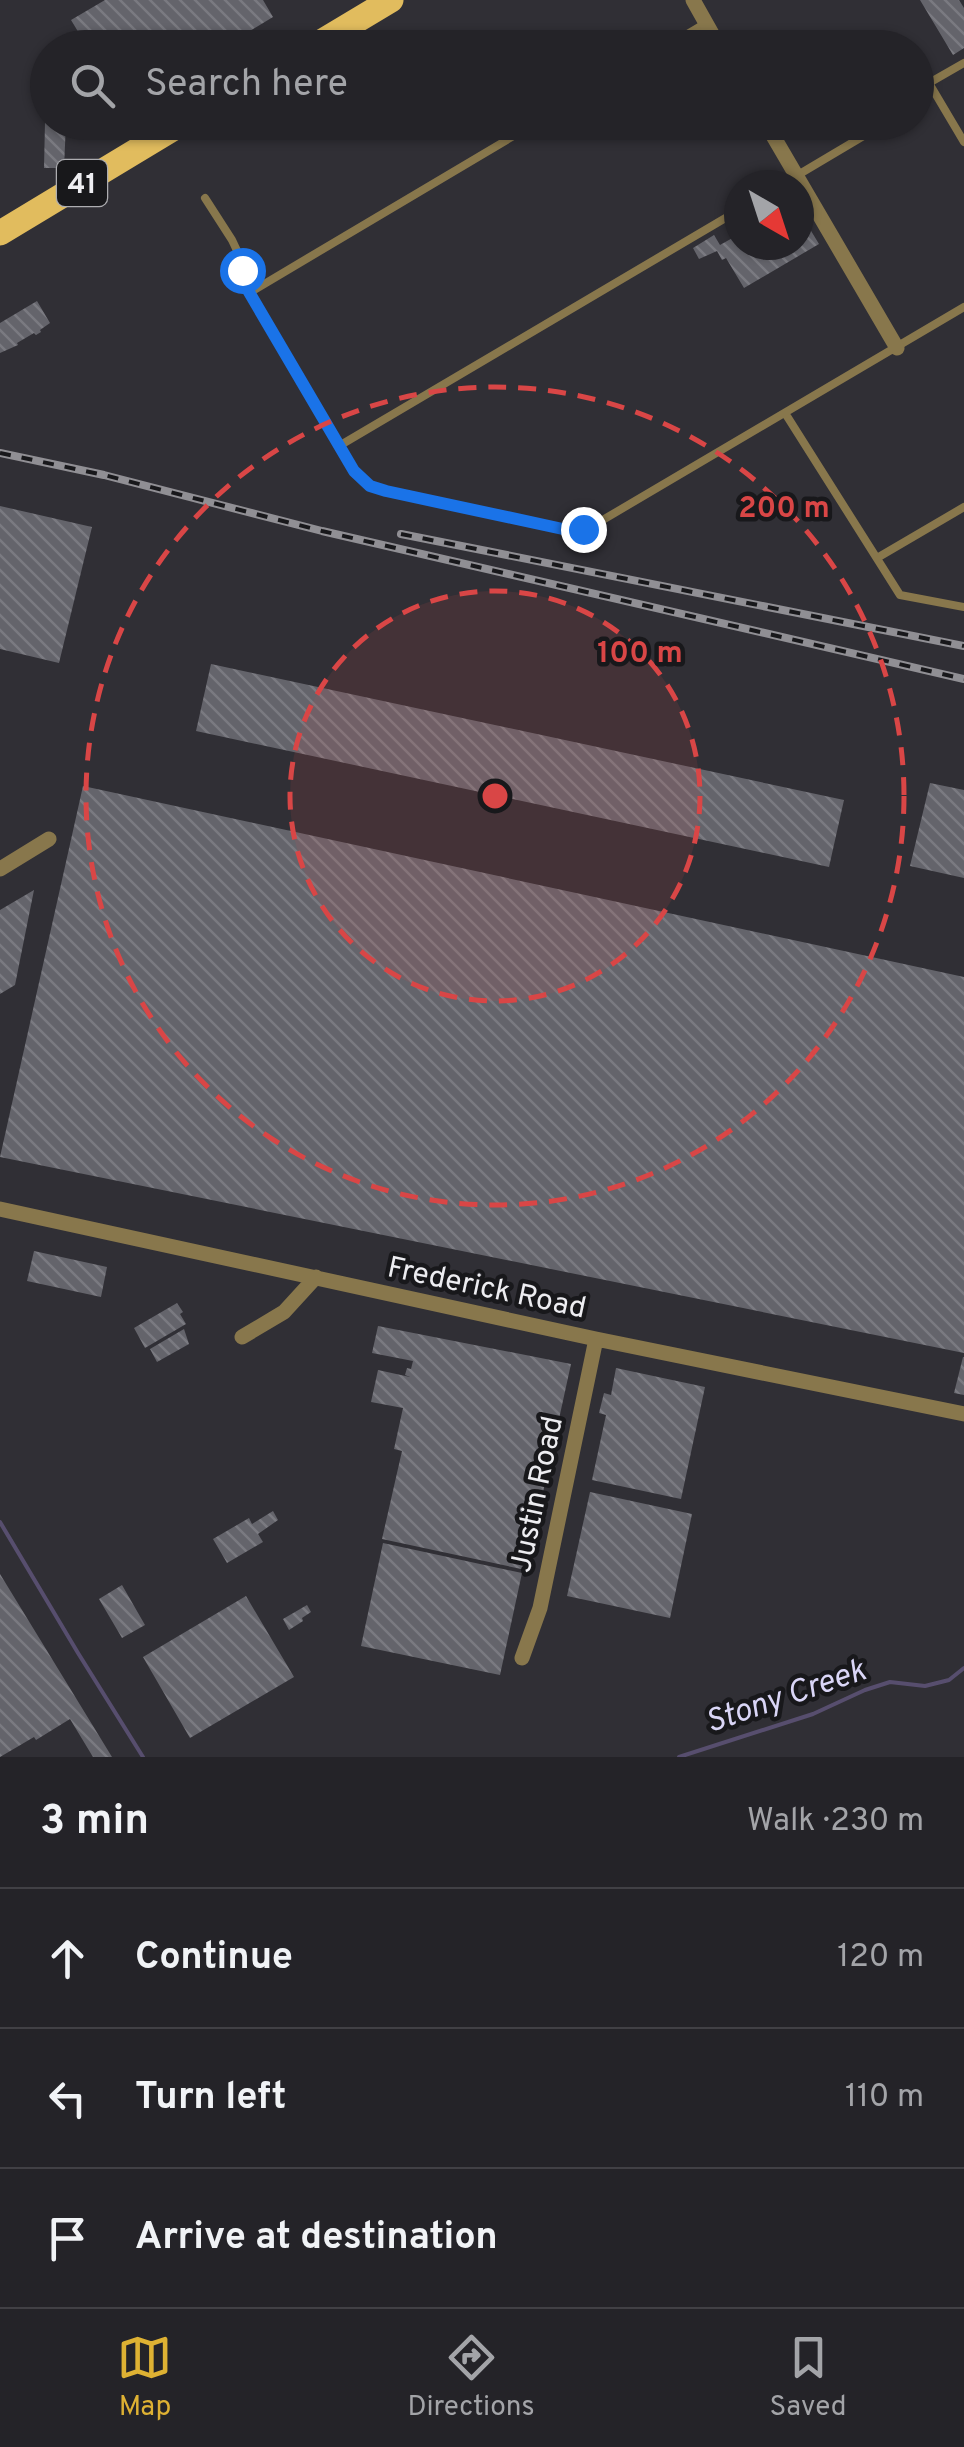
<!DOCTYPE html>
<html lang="en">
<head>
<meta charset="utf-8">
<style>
  body { margin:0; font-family:Overpass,sans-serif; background:#302f34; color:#f1f3f6 }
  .compass { position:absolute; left:724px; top:170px; width:90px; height:90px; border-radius:50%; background:#242328; box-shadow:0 2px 8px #0004; rotate:141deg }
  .stop { position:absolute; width:30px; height:30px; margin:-22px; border:8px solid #1a73e8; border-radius:50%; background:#fff }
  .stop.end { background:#1a73e8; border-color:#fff; box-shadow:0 2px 10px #0008 }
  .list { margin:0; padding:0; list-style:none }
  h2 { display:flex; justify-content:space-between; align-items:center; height:130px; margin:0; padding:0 40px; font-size:42px }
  h2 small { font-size:32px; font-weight:400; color:#a3a4a8 }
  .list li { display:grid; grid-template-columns:65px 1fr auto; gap:30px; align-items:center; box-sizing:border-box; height:140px; padding:0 40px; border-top:2px solid #414045 }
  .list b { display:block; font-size:38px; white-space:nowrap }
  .list em { font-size:32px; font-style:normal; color:#a3a4a8 }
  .icon { flex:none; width:55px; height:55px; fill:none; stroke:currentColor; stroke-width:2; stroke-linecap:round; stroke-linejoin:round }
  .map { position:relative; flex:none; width:964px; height:1757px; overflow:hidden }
  .search { position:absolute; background:#242328; box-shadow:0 2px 8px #0004; left:30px; right:30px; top:30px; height:110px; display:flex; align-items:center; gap:25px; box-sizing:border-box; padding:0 35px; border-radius:55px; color:#a3a4a8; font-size:38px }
  .sheet { height:550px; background:#242328 }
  nav { display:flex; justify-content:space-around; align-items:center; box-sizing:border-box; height:140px; border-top:2px solid #414045; background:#242328; font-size:28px; color:#a3a4a8 }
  nav a { display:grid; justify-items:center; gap:5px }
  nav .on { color:#deb133 }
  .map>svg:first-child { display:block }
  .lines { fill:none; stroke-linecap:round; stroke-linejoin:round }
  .stream { stroke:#574e6e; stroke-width:4 }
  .building { fill:url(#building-back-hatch) }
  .lane { stroke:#88774c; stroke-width:8 }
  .street { stroke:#88774c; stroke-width:15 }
  .primary { stroke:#e1bc5e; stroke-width:25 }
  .rail-casing { stroke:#908f94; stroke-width:8 }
  .rail { stroke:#18181b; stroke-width:4; stroke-dasharray:11; stroke-linecap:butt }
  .route { stroke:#1a73e8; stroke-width:12 }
  .ring { fill:none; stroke:#d94646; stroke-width:5; stroke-dasharray:18 12 }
  .labels { text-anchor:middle; stroke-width:9; stroke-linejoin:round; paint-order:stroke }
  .shield { fill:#18181b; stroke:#adadb1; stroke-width:2.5 }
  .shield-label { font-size:28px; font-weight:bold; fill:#ededf1 }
  .street-label { font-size:30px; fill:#ededf1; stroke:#18181b }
  .water-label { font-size:32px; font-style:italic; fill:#dad6f7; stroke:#18181b }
  .centre { fill:#d94646; stroke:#18181b; stroke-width:5 }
  .ring-label { font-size:30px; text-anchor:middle; font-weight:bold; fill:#d94646; stroke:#18181b; stroke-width:9; stroke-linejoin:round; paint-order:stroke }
</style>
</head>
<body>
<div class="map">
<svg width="964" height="1757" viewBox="0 0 964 1757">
  <defs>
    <pattern id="building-back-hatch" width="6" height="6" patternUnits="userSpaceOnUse" patternTransform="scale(2.5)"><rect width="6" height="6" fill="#64646b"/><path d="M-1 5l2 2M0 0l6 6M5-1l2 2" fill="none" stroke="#7a7a81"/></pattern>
  </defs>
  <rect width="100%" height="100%" fill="#302f35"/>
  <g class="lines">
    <!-- stream -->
    <path class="stream" d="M0 1522 78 1653 143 1757
      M679 1757 813 1714 865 1690 890 1682 925 1686 949 1680 964 1668"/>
  </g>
  <!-- building -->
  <path class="building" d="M105 0H263L273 17 240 37 242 39 235 43 237 48H88L71 20Z
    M920 0H959L964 8V48L953 55Z
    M45 122H66L64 168H44Z
    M799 211 819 244 744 288 726 258 722 260 717 251 699 259 693 248 714 235 720 245 736 236 730 226 739 221V245H799Z
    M37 301 50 323 40 330 41 332 36 335 34 333 17 343 18 345 0 353V323Z
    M0 506 92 527 59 663 0 649Z
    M211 664 844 800 829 867 196 731Z
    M930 783 964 790V878L910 866Z
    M83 786 964 977V1353L0 1157Z
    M34 890 15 985 0 994V910Z
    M34 1251 107 1267 101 1297 27 1281Z
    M177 1303 183 1312 180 1314 186 1324 145 1348 134 1328Z
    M378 1326 571 1364 526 1570 382 1539 402 1451 394 1449 403 1408 371 1402 378 1370 410 1377 405 1375 407 1368 411 1369 413 1361 372 1353Z
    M184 1329 189 1344 157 1362 150 1349Z
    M963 1357H964V1395L954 1393Z
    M616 1368 705 1387 681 1499 592 1480 606 1415 599 1413 604 1393 611 1395Z
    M590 1492 692 1514 670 1618 567 1596Z
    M273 1511 278 1520 258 1534 263 1542 227 1563 213 1539 249 1518 252 1524Z
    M383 1543 522 1573 500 1675 361 1646Z
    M0 1574 112 1757H93L70 1719 36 1740 34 1737 0 1757Z
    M122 1585 145 1625 122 1638 99 1599Z
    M246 1596 294 1677 190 1738 143 1657Z
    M307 1605 311 1612 302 1618 303 1621 289 1630 283 1619Z"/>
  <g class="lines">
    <!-- lane -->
    <path class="lane" d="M664 48 706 23
      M929 83 964 142
      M916 95 929 83 964 63
      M781 185 887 122
      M205 198 232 240 240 257 249 293 354 471 371 486 387 491 572 531 583 529 601 521 964 307
      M249 293 537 122
      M785 413 900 595 964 607
      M339 446 739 210
      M877 558 964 507"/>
    <!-- street -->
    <path class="street" d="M693 0 720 48
      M765 122 897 348
      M0 869 49 839
      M0 1209 596 1339 964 1414
      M242 1337 284 1312 316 1277
      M522 1658 540 1608 596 1339"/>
    <!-- primary -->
    <path class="primary" d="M311 48 391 0
      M0 233 184 122"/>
    <!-- rail casing -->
    <g class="rail-casing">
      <path id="rail" d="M0 453 104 475 322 531 964 679
        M401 534 964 646"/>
    </g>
    <!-- rail -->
    <use href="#rail" class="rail"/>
  </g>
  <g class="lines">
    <!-- route -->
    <path class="route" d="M242 270 249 292 354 471 370 486 386 491 572 531 583 529"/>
  </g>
  <!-- distance rings -->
  <circle cx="495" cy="796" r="205" fill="#d94646" fill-opacity=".12"/>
  <g class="ring">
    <circle cx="495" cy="796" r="205"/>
    <circle cx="495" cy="796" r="409"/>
  </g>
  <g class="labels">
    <!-- shield labels -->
    <rect class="shield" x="57" y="160" width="50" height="46" rx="8"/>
    <g class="shield-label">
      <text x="82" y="193">41</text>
    </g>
    <!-- street labels -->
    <g class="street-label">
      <text transform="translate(487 1287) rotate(12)" y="10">Frederick Road</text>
      <text transform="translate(536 1494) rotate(-78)" y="10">Justin Road</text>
    </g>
    <!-- water labels -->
    <g class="water-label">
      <text transform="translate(785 1695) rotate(-19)" y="11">Stony Creek</text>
    </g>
  </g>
  <circle cx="495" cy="796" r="15" class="centre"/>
  <g class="ring-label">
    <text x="784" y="517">200 m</text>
    <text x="640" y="662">100 m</text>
  </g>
</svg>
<svg class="compass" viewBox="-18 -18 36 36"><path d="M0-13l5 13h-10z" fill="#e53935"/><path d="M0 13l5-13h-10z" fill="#a3a4a8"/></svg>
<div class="stop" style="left:242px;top:270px"></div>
<div class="stop end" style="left:583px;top:529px"></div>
<div class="search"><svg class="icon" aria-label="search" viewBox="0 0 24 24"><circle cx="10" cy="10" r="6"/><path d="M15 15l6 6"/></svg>Search here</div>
</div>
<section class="sheet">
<h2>3 min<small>Walk · 230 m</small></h2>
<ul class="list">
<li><svg class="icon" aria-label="ahead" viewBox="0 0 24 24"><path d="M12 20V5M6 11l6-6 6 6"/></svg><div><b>Continue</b></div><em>120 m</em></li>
<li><svg class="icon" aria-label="left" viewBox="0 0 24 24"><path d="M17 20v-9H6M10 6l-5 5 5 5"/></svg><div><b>Turn left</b></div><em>110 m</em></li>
<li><svg class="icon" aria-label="arrive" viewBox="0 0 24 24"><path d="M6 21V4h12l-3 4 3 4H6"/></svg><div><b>Arrive at destination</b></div></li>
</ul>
</section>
<nav>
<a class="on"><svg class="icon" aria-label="map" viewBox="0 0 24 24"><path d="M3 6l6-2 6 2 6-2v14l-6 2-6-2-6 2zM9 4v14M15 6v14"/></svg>Map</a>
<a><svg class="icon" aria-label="directions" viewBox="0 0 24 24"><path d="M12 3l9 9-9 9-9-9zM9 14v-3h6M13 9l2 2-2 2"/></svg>Directions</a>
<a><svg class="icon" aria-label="saved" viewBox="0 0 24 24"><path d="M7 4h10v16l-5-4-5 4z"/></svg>Saved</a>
</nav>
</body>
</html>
